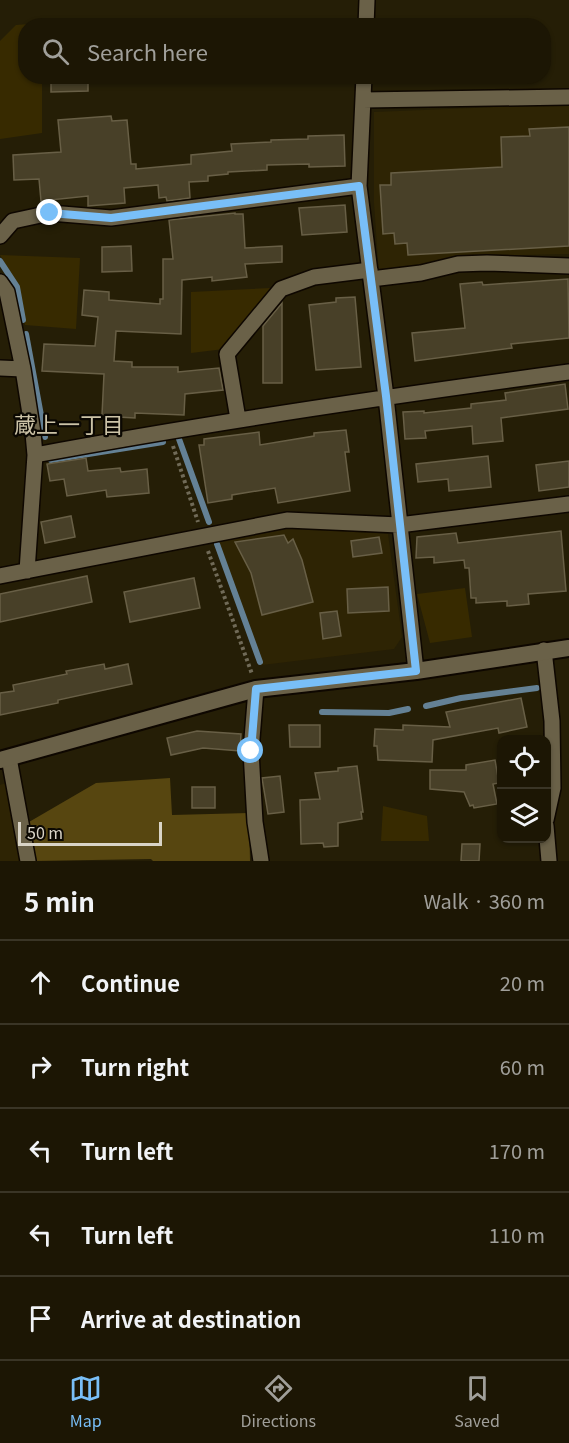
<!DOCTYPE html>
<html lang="en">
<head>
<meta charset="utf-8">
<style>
  body { margin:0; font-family:Georgia,"Noto Sans JP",serif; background:#251f0e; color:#f1f3f6 }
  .controls { position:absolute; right:18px; bottom:18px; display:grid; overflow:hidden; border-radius:12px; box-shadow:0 2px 4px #0004 }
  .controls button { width:54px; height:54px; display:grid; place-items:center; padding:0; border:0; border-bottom:2px solid #3a3526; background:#1c1604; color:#f1f3f6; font:30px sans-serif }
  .scale { position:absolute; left:18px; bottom:15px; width:144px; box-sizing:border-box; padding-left:6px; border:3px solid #d9d4c7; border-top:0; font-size:16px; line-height:21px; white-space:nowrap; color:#d9d4c7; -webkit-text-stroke:4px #0b0802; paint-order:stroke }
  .stop { position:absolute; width:18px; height:18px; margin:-14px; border:4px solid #79bff8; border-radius:50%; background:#fff }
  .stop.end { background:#79bff8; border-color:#fff; box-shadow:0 2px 6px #0008 }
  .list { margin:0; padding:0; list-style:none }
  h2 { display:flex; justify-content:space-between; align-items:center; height:78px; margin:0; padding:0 24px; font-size:26px }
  h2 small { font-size:20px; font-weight:400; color:#a09f9a }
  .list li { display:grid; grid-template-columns:39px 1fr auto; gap:18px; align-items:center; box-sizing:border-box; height:84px; padding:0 24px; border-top:2px solid #3a3526 }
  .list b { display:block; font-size:22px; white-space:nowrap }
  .list em { font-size:20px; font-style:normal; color:#a09f9a }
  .icon { flex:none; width:33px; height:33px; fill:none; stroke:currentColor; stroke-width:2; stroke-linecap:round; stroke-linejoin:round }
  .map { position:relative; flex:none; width:569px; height:861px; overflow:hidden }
  .search { position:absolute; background:#1c1604; box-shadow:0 2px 4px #0004; left:18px; right:18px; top:18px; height:66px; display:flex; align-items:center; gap:15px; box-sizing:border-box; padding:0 21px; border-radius:24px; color:#a09f9a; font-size:22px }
  .sheet { height:498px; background:#1c1604 }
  nav { display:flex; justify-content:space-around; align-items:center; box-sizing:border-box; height:84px; border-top:2px solid #3a3526; background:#1c1604; font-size:16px; color:#a09f9a }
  nav a { display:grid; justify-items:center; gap:3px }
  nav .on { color:#79bff8 }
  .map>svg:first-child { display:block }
  .built { fill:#2e2404 }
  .green { fill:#372a00 }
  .forest { fill:#574610 }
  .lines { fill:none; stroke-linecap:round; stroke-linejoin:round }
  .stream { stroke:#648195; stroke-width:6 }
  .building { fill:#484028; stroke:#685f46; stroke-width:1.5 }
  .minor-casing { stroke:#0e0700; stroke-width:18 }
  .tertiary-casing { stroke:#0e0700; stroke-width:20 }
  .path { stroke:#706a57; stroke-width:4; stroke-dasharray:3 3; stroke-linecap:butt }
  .minor { stroke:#6a6148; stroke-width:15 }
  .tertiary { stroke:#6a6148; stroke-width:16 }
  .route { stroke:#79bff8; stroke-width:8 }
  .labels { text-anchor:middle; stroke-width:4.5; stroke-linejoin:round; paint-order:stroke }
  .neighbourhood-label { font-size:22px; fill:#ccc3a7; stroke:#0b0802 }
</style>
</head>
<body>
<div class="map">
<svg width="569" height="861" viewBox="0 0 569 861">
  <rect width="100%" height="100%" fill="#251e06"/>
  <!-- built -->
  <path class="built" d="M569 104V254L476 256 379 275 374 203V112Z
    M288 528 388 534 402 637 394 649 262 665 217 542Z
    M6 783 19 842 21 861H0V785Z"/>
  <!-- green -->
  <path class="green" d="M42 23V25L26 26V76L42 77V133L0 139V41L16 25Z
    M0 255 80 258 76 329 25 325 18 286Z
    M271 288 224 349 191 353V292Z
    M465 588 472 637 430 643 417 594Z
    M383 806 427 816 429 841H381Z"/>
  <!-- forest -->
  <path class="forest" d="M170 778 172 815 249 813 250 861H153L151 859 35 861 29 822 96 783Z"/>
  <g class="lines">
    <!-- stream -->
    <path class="stream" d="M0 261 17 287 23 320
      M26 334 45 437
      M179 439 209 522
      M51 460 163 442
      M217 544 260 662
      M426 706 461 698 537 688
      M322 712 389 713 408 709"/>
  </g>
  <!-- building -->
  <path class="building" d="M51 76H88V91L51 92Z
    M111 116 112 121 127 120 131 164H136V169L191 164V155L232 151 231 144 271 142V140L308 139V136L344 135 345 166 309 167V164L267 165V170L228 172V174L208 176V181L189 182 190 198 167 201 166 197 159 198 158 185 124 188 125 203 88 206V196L41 201 39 179 14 180 13 155 61 152 58 120Z
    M569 127V246L408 255 407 243 395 244 394 233 383 234 380 185H391V173L502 167 501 137 530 136 529 129Z
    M345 205 347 232 302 235 299 208Z
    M235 213V214H243L245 248 282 246V262L245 264 247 277 212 281V277L182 280 181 334 116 331 114 361 132 362V367H178V372L219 368 223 390 185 394 184 415 135 413V418L118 417V415H102L104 374 42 371 44 344 95 346 98 317 82 315 84 290 109 292V300L160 304V299H163V259H173L169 220Z
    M131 246 132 271 102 272V247Z
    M568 279 569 338 511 344 512 348 415 361 412 333 465 328 460 284 482 282 483 285Z
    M355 297 361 367 316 370 309 305 336 302V298Z
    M282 303V383H263V326Z
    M565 384 568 409 501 418 503 441 473 444 472 426 425 431 426 438 405 439 403 412 424 411V413L471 408V404L506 400 505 393Z
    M346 430 349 452H345L350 491 278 503 275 488 232 495V499L208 503 199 445H204V439L259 432 260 445 314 436V433Z
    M488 456 491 487 449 491 448 479 418 482 416 464Z
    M86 458 88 471 120 468 121 472 147 469 149 493 107 497 106 490 67 496 64 479 50 481 47 464Z
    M569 461V487L539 491 536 465Z
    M71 516 75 537 45 543 41 522Z
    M561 531 566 591 528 594 529 604 507 606V601L476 603V598H471L469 568H465L464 560 434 563V557L416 558 417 537 456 533 458 543Z
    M284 535 288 543 293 539 302 560 313 602 262 615 251 573 235 542Z
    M379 537 382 553 353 557 351 541Z
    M87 576 92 602 0 622V594Z
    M194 578 200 608 130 622 124 592Z
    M388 587 389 611 348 613 347 589Z
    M337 611 341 636 323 639 320 613Z
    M104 664 105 669 128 664 132 684 58 700V703L0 715V693L14 691 13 685 67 674 66 671Z
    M521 698 527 727 499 733 498 728 433 740 432 762 378 760 377 746H374L375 729 403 730V725L450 727 446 712Z
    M289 725H320V747H290Z
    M197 731 241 734 240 751 203 748 171 755 167 738Z
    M495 760 499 783 493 784 497 804 474 808 473 805 470 806 464 792 430 789V770H466V765Z
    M357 766 363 812H361L362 819 338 823V846L324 847 323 843 301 844 300 800 320 799 315 773 338 771V768Z
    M280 776 284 812 268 814 262 778Z
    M192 787H215V808H192Z
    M462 844H480L479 861H461Z"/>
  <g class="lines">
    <!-- minor casing -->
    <g class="minor-casing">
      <path id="minor" d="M366 26 367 0
        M364 76 359 186 386 397 416 671
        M363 100 569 97
        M0 236 13 221 50 213 111 218 359 186
        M371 279 421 273 458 264 487 263 569 266
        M0 282 7 292 23 369 33 433 35 455 27 571
        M0 368 23 369
        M238 419 227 354 281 289 314 277 370 270
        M35 455C212 422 390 396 569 372
        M0 576 287 520 399 525 569 504
        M544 650 552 721 553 788 546 820
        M256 689 251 751 255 822 261 861
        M9 758 28 861
        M546 826 549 861"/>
    </g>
    <!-- tertiary casing -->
    <g class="tertiary-casing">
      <path id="tertiary" d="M0 760 256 689 416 671 569 648"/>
    </g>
    <!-- path -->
    <path class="path" d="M173 446 198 522
      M208 551 252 674"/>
    <!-- minor -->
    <use href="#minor" class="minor"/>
    <!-- tertiary -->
    <use href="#tertiary" class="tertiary"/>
  </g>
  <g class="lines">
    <!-- route -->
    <path class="route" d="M50 213 111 218 359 186 386 396 416 671 256 689 251 751"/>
  </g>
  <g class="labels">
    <!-- neighbourhood labels -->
    <g class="neighbourhood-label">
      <text x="69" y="433">蔵上一丁目</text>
    </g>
  </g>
</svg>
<div class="controls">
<button><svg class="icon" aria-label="locate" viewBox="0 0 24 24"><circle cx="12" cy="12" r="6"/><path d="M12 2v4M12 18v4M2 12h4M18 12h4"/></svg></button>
<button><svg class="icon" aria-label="layers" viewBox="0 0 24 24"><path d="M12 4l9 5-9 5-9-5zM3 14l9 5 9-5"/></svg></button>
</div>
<div class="scale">50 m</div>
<div class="stop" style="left:251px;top:751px"></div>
<div class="stop end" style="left:50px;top:213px"></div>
<div class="search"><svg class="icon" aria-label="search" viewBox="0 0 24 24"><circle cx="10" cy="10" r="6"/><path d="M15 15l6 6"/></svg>Search here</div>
</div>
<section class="sheet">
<h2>5 min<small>Walk · 360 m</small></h2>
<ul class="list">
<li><svg class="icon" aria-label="ahead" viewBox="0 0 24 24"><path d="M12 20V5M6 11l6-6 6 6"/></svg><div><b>Continue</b></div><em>20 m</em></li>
<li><svg class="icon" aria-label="right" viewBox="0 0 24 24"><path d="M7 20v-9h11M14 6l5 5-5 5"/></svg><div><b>Turn right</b></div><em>60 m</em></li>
<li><svg class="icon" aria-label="left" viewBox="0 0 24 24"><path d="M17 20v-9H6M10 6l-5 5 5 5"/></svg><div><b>Turn left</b></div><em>170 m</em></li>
<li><svg class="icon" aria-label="left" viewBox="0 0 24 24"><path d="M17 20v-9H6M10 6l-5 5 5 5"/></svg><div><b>Turn left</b></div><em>110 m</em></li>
<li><svg class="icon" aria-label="arrive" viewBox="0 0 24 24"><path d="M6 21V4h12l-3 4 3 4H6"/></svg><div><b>Arrive at destination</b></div></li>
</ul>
</section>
<nav>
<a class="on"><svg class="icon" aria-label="map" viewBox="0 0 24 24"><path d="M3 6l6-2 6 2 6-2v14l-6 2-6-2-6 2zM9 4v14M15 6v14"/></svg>Map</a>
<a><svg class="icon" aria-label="directions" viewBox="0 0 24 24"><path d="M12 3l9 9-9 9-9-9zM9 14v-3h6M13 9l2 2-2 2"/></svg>Directions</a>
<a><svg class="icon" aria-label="saved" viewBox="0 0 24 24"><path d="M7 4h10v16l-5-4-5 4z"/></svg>Saved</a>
</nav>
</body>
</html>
